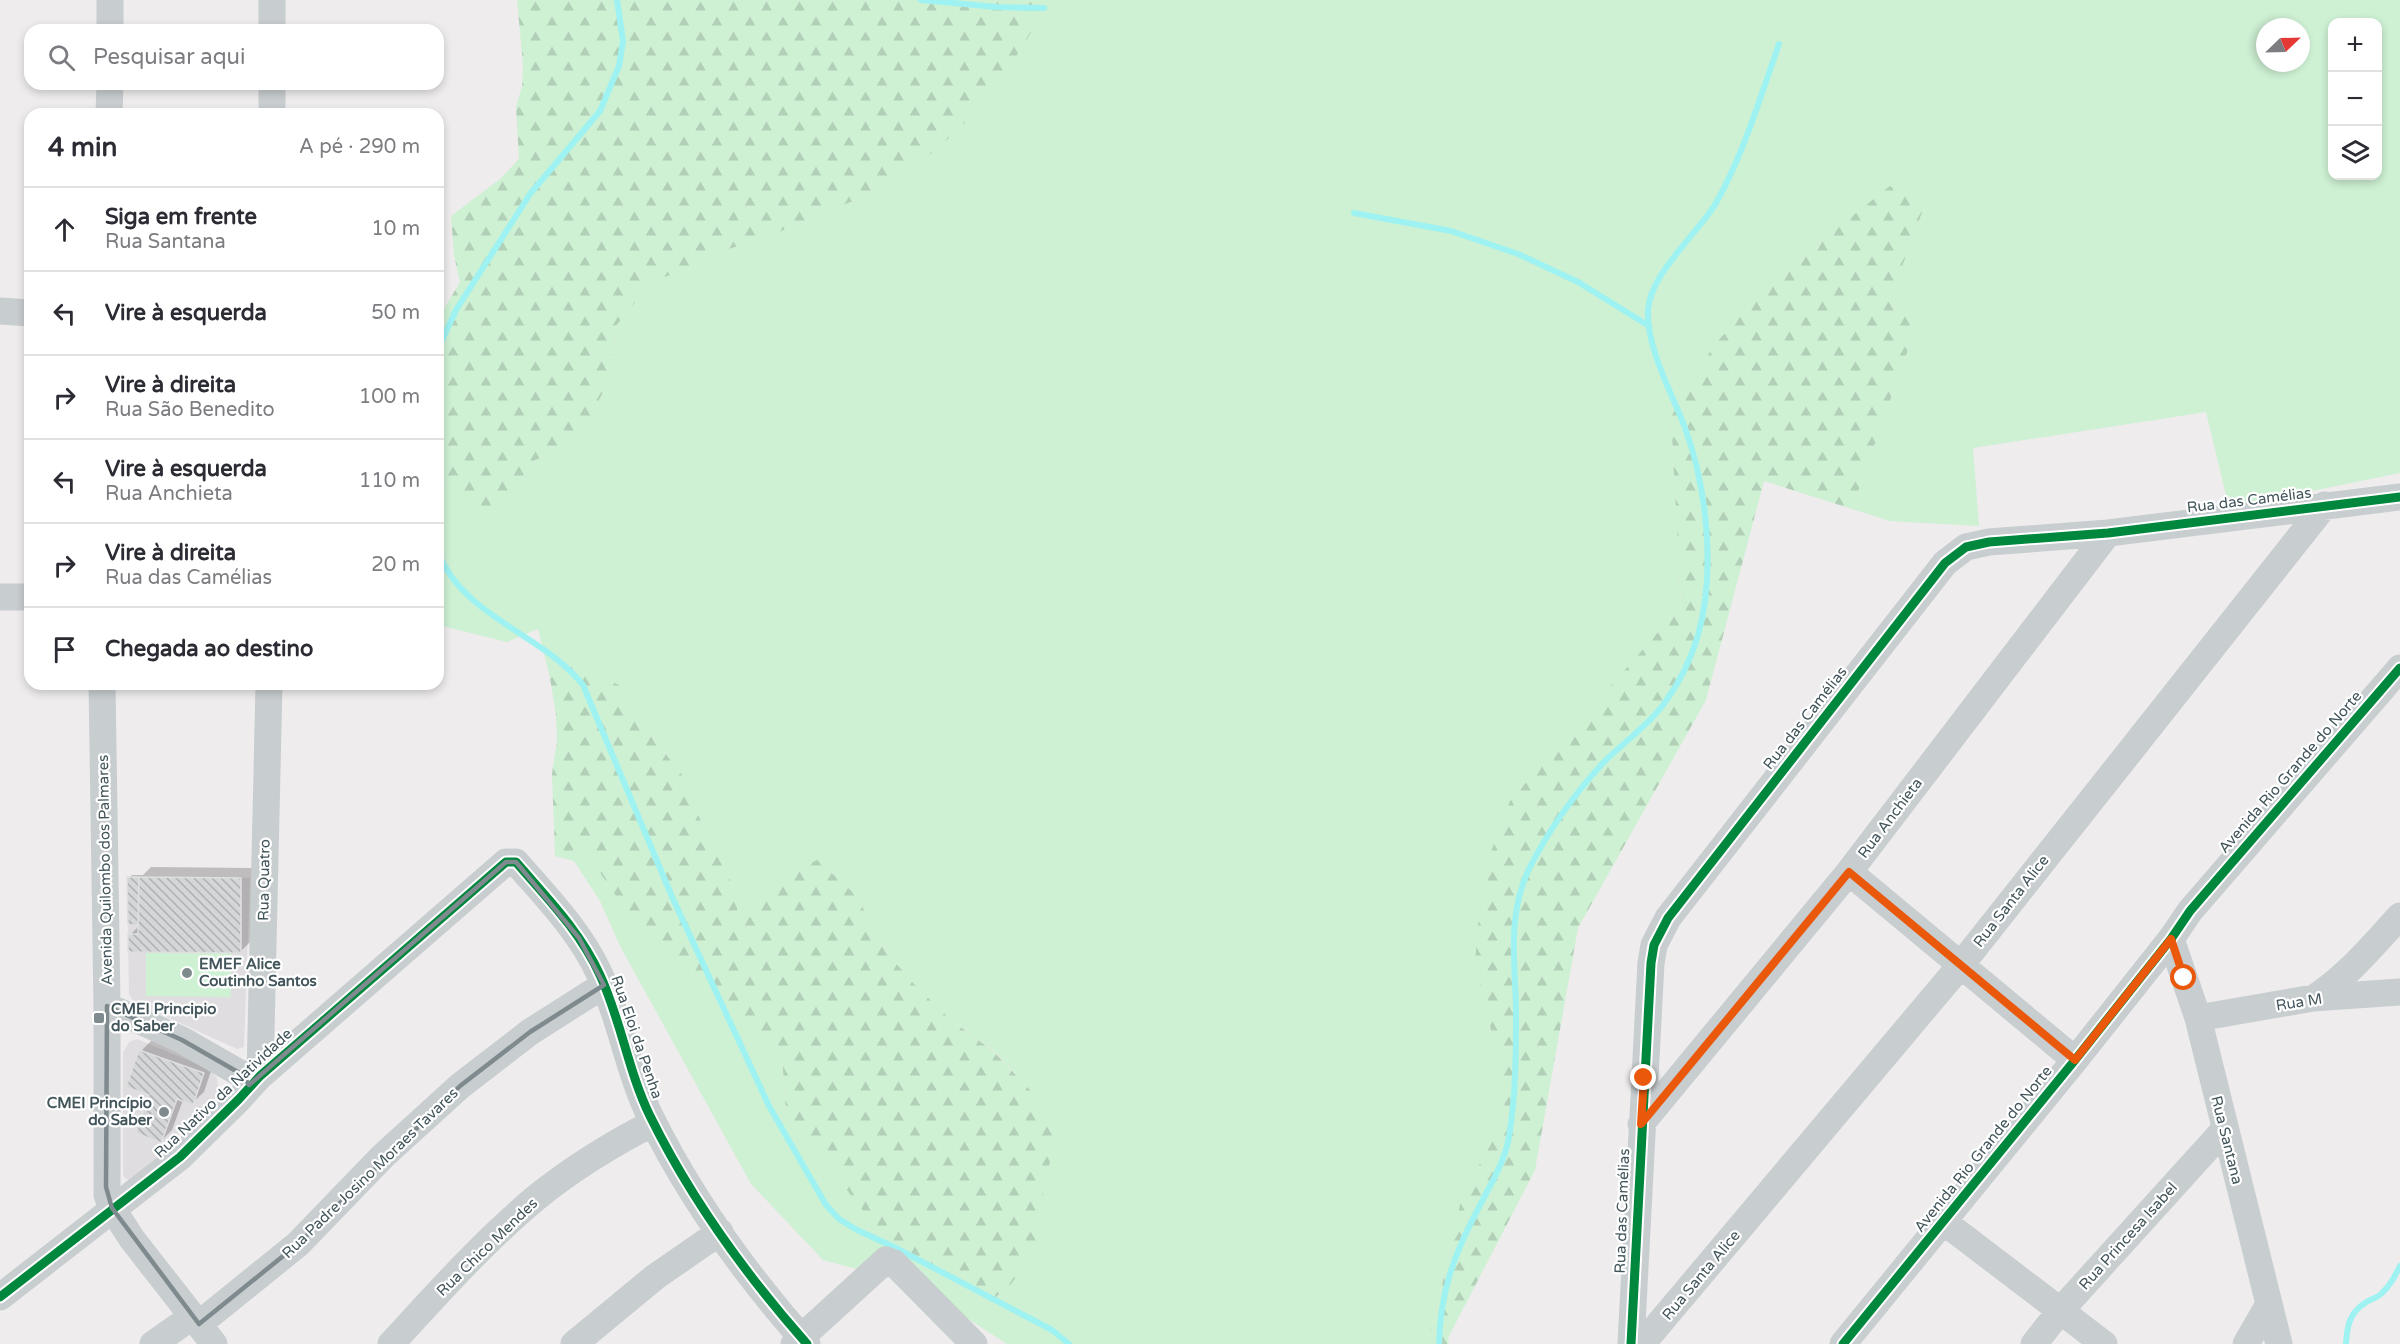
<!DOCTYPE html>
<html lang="pt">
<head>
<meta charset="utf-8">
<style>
  body { margin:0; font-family:"Varela Round",sans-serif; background:#f2f2f3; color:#2b2b33 }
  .controls { position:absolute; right:18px; top:18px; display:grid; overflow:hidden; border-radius:12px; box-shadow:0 3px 9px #0003 }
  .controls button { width:54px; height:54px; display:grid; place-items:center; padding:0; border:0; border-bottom:2px solid #e1e1e2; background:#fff; color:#2b2b33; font:30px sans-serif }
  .compass { position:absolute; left:2256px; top:18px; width:54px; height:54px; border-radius:50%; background:#fff; box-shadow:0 3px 9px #0003; rotate:67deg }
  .stop { position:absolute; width:18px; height:18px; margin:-14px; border:4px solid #ea580c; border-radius:50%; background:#fff }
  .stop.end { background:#ea580c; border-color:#fff; box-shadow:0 2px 6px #0008 }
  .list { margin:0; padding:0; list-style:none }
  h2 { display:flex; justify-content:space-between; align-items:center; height:78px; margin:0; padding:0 24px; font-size:26px }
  h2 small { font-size:20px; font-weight:400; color:#7c7c81 }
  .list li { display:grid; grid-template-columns:39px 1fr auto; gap:18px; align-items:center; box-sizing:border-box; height:84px; padding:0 24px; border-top:2px solid #e1e1e2 }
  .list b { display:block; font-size:22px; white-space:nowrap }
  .list p { margin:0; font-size:20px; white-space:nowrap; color:#7c7c81 }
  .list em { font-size:20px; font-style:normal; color:#7c7c81 }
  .icon { flex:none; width:33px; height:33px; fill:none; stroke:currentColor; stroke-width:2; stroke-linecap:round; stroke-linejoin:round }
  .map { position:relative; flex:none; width:2400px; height:1344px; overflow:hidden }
  .search { position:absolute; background:#fff; box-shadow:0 3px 9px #0003; left:24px; top:24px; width:420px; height:66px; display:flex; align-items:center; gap:15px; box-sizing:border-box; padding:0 21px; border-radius:18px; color:#7c7c81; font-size:22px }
  .panel { position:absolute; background:#fff; box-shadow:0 3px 9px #0003; left:24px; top:108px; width:420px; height:582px; border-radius:18px }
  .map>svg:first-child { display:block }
  .education { fill:#dfdddf }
  .grass { fill:#cef0d3; fill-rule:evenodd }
  .forest { fill:url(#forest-firs) }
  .shadow { fill:#0003 }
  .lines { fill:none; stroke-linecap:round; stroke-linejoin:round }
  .stream { stroke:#9ef3f2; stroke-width:6 }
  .building { fill:url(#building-back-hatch); stroke:#dfdfe0; stroke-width:1.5 }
  .minor { stroke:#c8cdcf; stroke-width:27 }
  .cycleway-casing { stroke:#fff; stroke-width:13 }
  .cycleway { stroke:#00873e; stroke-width:9 }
  .route { stroke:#ea580c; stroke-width:8 }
  .marked { fill:none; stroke:#7e8a8e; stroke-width:4.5; stroke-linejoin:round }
  .poi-dot { fill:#7e8a8e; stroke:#fff; stroke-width:2 }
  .labels { text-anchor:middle; stroke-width:4.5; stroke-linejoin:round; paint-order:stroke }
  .street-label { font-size:15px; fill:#42555b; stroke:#fff }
  .poi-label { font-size:15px; font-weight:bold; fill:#42555b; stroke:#fff; text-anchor:start }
</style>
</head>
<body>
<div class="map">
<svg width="2400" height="1344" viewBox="0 0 2400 1344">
  <defs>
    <pattern id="forest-firs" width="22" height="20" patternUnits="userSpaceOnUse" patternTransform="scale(1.5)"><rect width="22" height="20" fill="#cef0d3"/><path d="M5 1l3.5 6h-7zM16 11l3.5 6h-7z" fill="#b2d0b7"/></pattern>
    <pattern id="building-back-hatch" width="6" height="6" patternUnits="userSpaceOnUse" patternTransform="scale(1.5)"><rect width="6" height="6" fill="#d5d6d7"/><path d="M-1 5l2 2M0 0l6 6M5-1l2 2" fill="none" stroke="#aeb0b1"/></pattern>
  </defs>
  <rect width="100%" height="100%" fill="#eeeced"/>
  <!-- education -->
  <path class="education" d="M127 877 250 878 244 1047 237 1049 134 1002 129 994Z
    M137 1039 209 1069 217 1078 219 1094 194 1124 179 1127 178 1142 130 1182 124 1177 123 1173V1053L129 1042Z"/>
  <!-- grass -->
  <path class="grass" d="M1051 0H2400V473L2229 508 2206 412 1973 448 1979 526 1890 521 1852 509 1917 324 1889 302 1924 207 1831 233 1754 302 1714 345 1671 417 1681 606 1558 749 1496 1051 1506 1116 1462 1196 1435 1317 1426 1344H1007L914 1284 823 1260 751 1184 620 946 600 901 574 861 555 856 583 848 651 947 782 1056 786 1112 1041 1243 1038 1217 1055 1139 1033 1093 994 1051 950 1019 911 981 890 956 870 922 857 896 738 923 736 896 720 854 700 819 682 775 654 739 630 702 624 688 571 667 550 678 538 629 507 642 438 625V475L447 485 495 513 535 460 575 446 613 373 615 327 653 279 685 271 722 251 762 239 860 198 926 158 956 132 993 94ZM2332 22H2378V176H2332ZM2265 27H2301V63H2265Z
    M146 952 231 953V997L146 996Z"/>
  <!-- forest -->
  <path class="forest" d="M517 0H1051L993 94 956 132 926 158 860 198 762 239 722 251 685 271 653 280 615 327 613 373 575 446 535 460 495 513C471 508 454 494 438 475V319L460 282 454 255 451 216 500 179 519 159 516 107 522 86 523 65Z
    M1890 186 1924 207 1889 302 1917 324 1852 509 1764 481 1706 700 1578 928 1535 1170 1448 1338 1449 1344H1426L1435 1317 1462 1196 1506 1116 1496 1051 1475 962 1483 873 1510 801 1681 606 1671 417 1714 345 1754 302 1831 233Z
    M571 667H585L624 688 630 702 654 739 682 775 700 819 720 854 736 896 738 922 760 888 817 860 857 896 870 922 890 956 911 981 950 1019 993 1051 1033 1093 1055 1139 1038 1217 1041 1243 1011 1284 989 1303 883 1236 786 1112 782 1056 651 947 583 848 555 856 552 774 557 740 556 715 550 678Z"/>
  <!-- shadow -->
  <path class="shadow" d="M151 867 252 868V940L240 952 130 935 141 924H130L129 878 132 875H143Z
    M152 1040 214 1062 204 1092 192 1103 183 1100 172 1130 161 1141 141 1051Z"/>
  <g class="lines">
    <!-- stream -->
    <path class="stream" d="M921 0 997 7 1044 8
      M1354 213 1451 231 1518 254 1578 282 1649 326
      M438 349 456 310 530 194 600 111 619 66 623 41 617 0
      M438 552C463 617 543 634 583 685L673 899 769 1106 826 1205 839 1219 857 1230 894 1247 1052 1330 1069 1344
      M1439 1344C1440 1293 1454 1254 1478 1209 1489 1187 1505 1162 1509 1137 1516 1095 1516 1052 1516 1009 1515 961 1507 915 1529 869 1548 831 1573 796 1602 764 1621 744 1647 727 1663 705 1678 685 1691 659 1698 635 1716 572 1707 486 1684 425 1671 392 1646 346 1648 310 1650 283 1674 257 1690 237 1699 226 1709 215 1716 203 1744 153 1760 98 1779 44
      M2346 1344C2347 1327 2349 1313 2365 1303 2370 1299 2377 1298 2381 1294 2390 1286 2395 1276 2400 1266"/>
  </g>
  <!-- building -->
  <path class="building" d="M127 877H139L138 925H128Z
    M139 877 241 878V953L128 952V934H138Z
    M139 1050 204 1073 193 1105 177 1099 161 1143 136 1133 149 1095 126 1087Z"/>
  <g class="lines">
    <!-- minor -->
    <path class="minor" d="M110 30V0
      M272 30V0
      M109 114 110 84
      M272 114V84
      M0 311 30 313
      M0 597H30
      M102 684 107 1006V1195L112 1208 132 1239 214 1344
      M1849 872 2075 1060
      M2171 939 2198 1018 2279 1344
      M2314 998C2348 976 2373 945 2400 916
      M107 1006 182 1040 243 1075 249 1085
      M2198 1018 2313 998 2400 992
      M260 1076 269 684
      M1641 1124 1849 872 2108 533
      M1944 1222 2104 1344
      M0 1297 180 1157 239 1099 260 1076 506 862H516C547 898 580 931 600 975 621 1020 628 1071 650 1116 691 1199 746 1275 807 1344
      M199 1324 298 1244 383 1156 460 1086 530 1032 604 985
      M153 1344 193 1316
      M391 1344C437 1294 484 1241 537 1197 573 1168 612 1144 653 1123
      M574 1344 655 1277 720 1232
      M794 1344 886 1260 894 1263 974 1344
      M1631 1344 1651 963 1654 945 1668 918 1945 563 1966 547 1989 542 2108 533 2400 497
      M1642 1344 1960 966 2325 505
      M1843 1344 2075 1060 2171 939 2190 911 2400 668
      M2034 1344 2060 1311 2224 1130
      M2246 1344 2269 1304"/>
    <!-- cycleway casing -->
    <g class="cycleway-casing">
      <path id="cycleway" d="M0 1297 180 1157 239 1099 260 1076 506 862H516C547 898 580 931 600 975 621 1020 628 1071 650 1116 691 1199 746 1275 807 1344
        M1631 1344 1651 963 1654 945 1668 918 1945 563 1966 547 1989 542 2108 533 2400 497
        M1843 1344 2075 1060 2171 939 2190 911 2400 668"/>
    </g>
    <!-- cycleway -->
    <use href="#cycleway" class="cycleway"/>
  </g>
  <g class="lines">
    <!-- route -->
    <path class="route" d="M1644 1078 1641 1124 1849 872 2075 1060 2171 939 2184 978"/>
  </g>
  <!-- marked area -->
  <path class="marked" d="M506 862H516L579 938 604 985 530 1032 460 1086 298 1244 199 1324 112 1208 106 1187 107 1006 182 1040 243 1075 249 1085Z"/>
  <!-- markers -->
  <g class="poi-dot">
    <circle cx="187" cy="973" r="6"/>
    <rect x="93" y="1012" width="12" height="12" rx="3"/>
    <circle cx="164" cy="1112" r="6"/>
  </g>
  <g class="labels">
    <!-- street labels -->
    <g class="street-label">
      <text transform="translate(2249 500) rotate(-7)" y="5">Rua das Camélias</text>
      <text transform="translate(1805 718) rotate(-52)" y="5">Rua das Camélias</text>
      <text transform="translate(2290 772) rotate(-49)" y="5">Avenida Rio Grande do Norte</text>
      <text transform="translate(1890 818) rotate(-53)" y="5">Rua Anchieta</text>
      <text transform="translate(105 870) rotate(-91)" y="5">Avenida Quilombo dos Palmares</text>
      <text transform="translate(264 880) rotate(-89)" y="5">Rua Quatro</text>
      <text transform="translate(2011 901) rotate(-52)" y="5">Rua Santa Alice</text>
      <text transform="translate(2299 1002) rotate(-9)" y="5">Rua M</text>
      <text transform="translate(637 1037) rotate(71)" y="5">Rua Eloi da Penha</text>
      <text transform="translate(223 1093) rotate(-43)" y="5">Rua Nativo da Natividade</text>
      <text transform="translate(2227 1140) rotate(76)" y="5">Rua Santana</text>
      <text transform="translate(1983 1149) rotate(-51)" y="5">Avenida Rio Grande do Norte</text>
      <text transform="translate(370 1173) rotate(-44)" y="5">Rua Padre Josino Moraes Tavares</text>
      <text transform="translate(1622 1211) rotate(-88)" y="5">Rua das Camélias</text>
      <text transform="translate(2128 1236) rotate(-48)" y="5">Rua Princesa Isabel</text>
      <text transform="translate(487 1247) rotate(-44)" y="5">Rua Chico Mendes</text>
      <text transform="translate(1701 1275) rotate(-50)" y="5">Rua Santa Alice</text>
    </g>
    <!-- poi labels -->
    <g class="poi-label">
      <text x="199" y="969">EMEF Alice<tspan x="199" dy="17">Coutinho Santos</tspan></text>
      <text x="111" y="1014">CMEI Principio<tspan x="111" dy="17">do Saber</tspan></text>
      <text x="152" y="1108" text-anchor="end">CMEI Princípio<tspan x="152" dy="17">do Saber</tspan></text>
    </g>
  </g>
</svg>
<div class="controls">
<button>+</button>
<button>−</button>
<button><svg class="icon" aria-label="layers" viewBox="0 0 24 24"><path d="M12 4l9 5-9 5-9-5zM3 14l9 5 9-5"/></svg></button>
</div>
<svg class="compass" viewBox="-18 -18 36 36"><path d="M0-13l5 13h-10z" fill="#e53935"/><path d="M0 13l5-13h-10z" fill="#7c7c81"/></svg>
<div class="stop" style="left:2184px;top:978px"></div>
<div class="stop end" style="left:1644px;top:1078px"></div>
<div class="search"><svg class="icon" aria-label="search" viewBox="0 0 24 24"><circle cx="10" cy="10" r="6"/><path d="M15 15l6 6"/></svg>Pesquisar aqui</div>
<section class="panel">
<h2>4 min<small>A pé · 290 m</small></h2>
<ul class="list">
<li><svg class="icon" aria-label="ahead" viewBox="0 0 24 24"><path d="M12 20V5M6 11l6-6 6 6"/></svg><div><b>Siga em frente</b><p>Rua Santana</p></div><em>10 m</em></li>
<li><svg class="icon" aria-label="left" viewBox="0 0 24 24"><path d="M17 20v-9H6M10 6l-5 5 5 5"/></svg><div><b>Vire à esquerda</b></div><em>50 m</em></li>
<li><svg class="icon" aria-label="right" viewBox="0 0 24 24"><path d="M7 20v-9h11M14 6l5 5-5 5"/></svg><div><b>Vire à direita</b><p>Rua São Benedito</p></div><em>100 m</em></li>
<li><svg class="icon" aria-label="left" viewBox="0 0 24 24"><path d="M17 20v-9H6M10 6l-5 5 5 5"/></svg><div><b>Vire à esquerda</b><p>Rua Anchieta</p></div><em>110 m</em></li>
<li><svg class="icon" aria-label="right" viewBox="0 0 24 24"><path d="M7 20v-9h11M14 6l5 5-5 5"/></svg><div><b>Vire à direita</b><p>Rua das Camélias</p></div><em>20 m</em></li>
<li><svg class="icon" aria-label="arrive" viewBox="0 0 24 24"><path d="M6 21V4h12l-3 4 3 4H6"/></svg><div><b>Chegada ao destino</b></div></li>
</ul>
</section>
</div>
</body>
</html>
